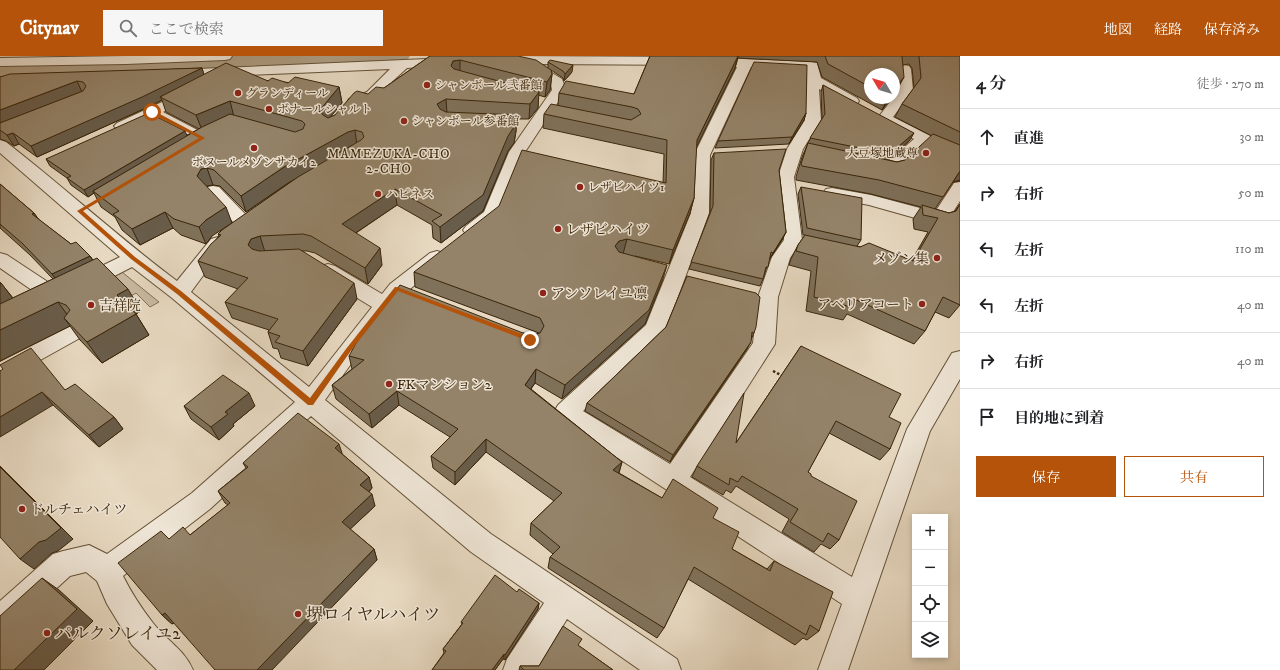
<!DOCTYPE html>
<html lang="ja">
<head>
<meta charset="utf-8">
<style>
  body { margin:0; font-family:"IM FELL DW Pica","Noto Serif JP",serif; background:#f6f6f6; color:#202124 }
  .controls { position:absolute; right:12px; bottom:12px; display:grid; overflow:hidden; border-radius:0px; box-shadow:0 2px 6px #0003 }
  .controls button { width:36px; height:36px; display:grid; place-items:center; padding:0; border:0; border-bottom:1px solid #e0e0e0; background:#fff; color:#202124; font:20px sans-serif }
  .compass { position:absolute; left:864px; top:12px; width:36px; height:36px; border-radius:50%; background:#fff; box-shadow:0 2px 6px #0003; rotate:308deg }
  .stop { position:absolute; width:12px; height:12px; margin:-9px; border:3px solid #b45309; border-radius:50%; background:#fff }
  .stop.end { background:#b45309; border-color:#fff; box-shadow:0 1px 4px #0008 }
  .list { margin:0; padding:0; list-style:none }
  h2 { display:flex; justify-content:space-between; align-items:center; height:52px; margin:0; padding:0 16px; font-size:17px }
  h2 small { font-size:13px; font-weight:400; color:#757577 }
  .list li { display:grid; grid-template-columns:26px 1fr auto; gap:12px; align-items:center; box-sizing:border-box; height:56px; padding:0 16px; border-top:1px solid #e0e0e0 }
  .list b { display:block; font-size:15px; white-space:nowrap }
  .list em { font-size:13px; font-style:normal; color:#757577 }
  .actions { display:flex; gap:8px; padding:12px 16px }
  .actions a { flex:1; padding:9px 0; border:1px solid #b45309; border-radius:0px; text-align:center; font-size:14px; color:#b45309 }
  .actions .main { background:#b45309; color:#fff }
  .icon { flex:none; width:22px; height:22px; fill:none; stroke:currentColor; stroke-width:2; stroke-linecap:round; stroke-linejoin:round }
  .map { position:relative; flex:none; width:960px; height:614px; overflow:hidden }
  header { display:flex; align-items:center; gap:24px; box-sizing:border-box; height:56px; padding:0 20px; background:#b45309; color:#fff }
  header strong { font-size:19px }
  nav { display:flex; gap:22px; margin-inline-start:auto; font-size:14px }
  .search { width:280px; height:36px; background:#f6f6f6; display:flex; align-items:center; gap:10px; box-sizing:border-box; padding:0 14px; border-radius:0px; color:#757577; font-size:15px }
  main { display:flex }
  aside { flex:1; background:#fff }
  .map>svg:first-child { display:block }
  .green { fill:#cabaa2; stroke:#827056 }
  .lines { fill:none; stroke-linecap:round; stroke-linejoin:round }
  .river { fill:#ac9c82; fill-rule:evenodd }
  .minor-casing { stroke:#655237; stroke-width:2 }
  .path { stroke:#3a2509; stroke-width:2.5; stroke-dasharray:2.5 2; stroke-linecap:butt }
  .minor { fill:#efe6d7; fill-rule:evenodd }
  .wall { fill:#7f715a; stroke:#3a2509 }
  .shaded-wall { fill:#685c4a; stroke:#3a2509 }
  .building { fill:#948369; stroke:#3a2509 }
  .route { fill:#b45309 }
  .poi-dot { fill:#8f2418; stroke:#efe6d7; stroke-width:1.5 }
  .labels { text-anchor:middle; stroke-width:3; stroke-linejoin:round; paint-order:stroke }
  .far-poi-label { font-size:12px; fill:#3a2509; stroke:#efe6d7; text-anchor:start }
  .far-neighbourhood-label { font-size:13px; letter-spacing:1px; fill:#3a2509; stroke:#efe6d7 }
  .poi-label { font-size:14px; fill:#3a2509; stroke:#efe6d7; text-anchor:start }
  .near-poi-label { font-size:17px; fill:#3a2509; stroke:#efe6d7; text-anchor:start }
</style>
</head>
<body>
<header>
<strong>Citynav</strong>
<div class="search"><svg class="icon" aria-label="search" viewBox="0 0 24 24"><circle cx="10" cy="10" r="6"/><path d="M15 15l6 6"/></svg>ここで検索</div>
<nav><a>地図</a><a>経路</a><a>保存済み</a></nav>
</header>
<main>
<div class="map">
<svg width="960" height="614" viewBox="0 0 960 614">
  <rect width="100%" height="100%" fill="#e7d9c1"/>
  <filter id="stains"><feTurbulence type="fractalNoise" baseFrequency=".005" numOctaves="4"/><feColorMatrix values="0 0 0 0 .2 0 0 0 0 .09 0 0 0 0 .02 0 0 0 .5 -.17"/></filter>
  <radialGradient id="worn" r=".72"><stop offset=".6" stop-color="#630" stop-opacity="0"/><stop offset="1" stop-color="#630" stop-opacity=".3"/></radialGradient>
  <!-- green -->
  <path class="green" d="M122 216 159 246 150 251 136 237 131 240 112 221Z"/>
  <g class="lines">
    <!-- river -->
    <path class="river" d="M177 0H410L406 6 396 9 122 20 0 21V3Z"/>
    <!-- minor casing -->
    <g class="minor-casing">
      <path id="minor" d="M126 0H232L230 3 225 4 126 8 0 10V2Z
        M501 0 698 1 812 6 817 7 821 22 857 42 859 45 857 48 852 49 847 48 819 33 821 64 803 93 794 121 802 184 790 202 778 241 775 288 690 421 852 521 907 373 952 297 960 295V323L930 375 848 614H818L842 548 558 363 554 356 558 349 646 269 691 157 694 99 737 11 698 9 537 8 562 23 566 34 525 96 501 159C497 165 479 180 472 180 470 180 468 179 466 178L463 174 466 170 484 156 509 96 552 34 551 28 520 8 496 7 494 4 496 1ZM751 11 806 14 807 24 805 32V64L787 93 778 121 784 184 772 201 758 241 753 287 670 408 583 355 662 278 666 273 709 157 710 99Z
        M450 2 455 3 457 6 455 9 407 12 385 32 377 42 359 49 354 50 349 49 347 46 349 43 367 36 390 13 173 22 168 21 166 18 168 15 173 14Z
        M904 9 909 10 911 13 913 34 893 61 960 95V106L925 89 896 116C887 119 876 116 867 113L865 110 867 107 873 105 886 107 914 83 879 66 877 63 899 34 897 13 899 10Z
        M190 33 195 34 197 37 195 40 163 56 207 79 210 82C204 90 191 97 181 94L179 91 181 88 191 82 151 61 127 73 122 75 117 73 114 70 117 67Z
        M0 84 6 86C64 131 118 181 177 225L211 183 218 181 225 183 227 187 191 236 309 331 372 251 321 220 318 215 321 210 328 208 335 210 382 238 390 228 430 197 437 195 444 197 446 201 444 205 404 238 356 301 325 344 491 478 677 603 681 614H640L567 563 536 614H503L507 603 544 547 471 496 311 360 210 453 123 520C131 536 142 553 153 567 166 584 185 594 193 614H157L132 589 107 548 97 525 86 516 70 520 10 575 0 580V545L53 498 63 495 89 489 107 498 192 437 295 346 172 242 132 211 89 233 82 235 75 233 72 228 75 223 120 201 0 97Z
        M960 126V145L946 167 940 169 869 149 826 141 823 137 826 133 832 132 871 139 935 156 954 127Z
        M213 130 219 131 250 163 253 167 250 171 244 173 238 171 207 139 204 135 207 131Z
        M0 197 7 199 63 236 66 241 63 246 56 248 49 246 0 212Z
        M73 269 80 272 84 277 80 282 8 322 0 325V306L66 272Z"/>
    </g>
    <!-- path -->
    <path class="path" d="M773 315 783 320"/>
    <!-- minor -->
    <use href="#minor" class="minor"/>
  </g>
  <!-- wall -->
  <path class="wall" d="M430 0 548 12V6L572 16 564 25 563 22 551 14 552 18 550 34 545 41 538 39V52L529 63H516V75L514 87 508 95 483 155 441 187 433 182 432 169 397 149 356 177 382 209 368 228 315 197 307 195H302L357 243 308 310 281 302 278 293 273 292 268 276 269 274 232 262 225 246 238 233 205 221 198 205 219 180 218 178 296 122 288 127 246 156 220 130 213 129 207 130 212 180 206 188 181 179 173 172 140 189 122 174 115 161 101 151 94 137 88 141 71 129 67 122 50 110 46 103 187 79 199 73 166 56 162 44 146 52 37 101 19 88 14 90 6 85 0 83V21L202 12 204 19 339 31 342 47 330 61 335 59 368 38 384 32Z
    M650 0H960V125L953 126 935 153 949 157 955 155 960 148V249L949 262 935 256 925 275 914 288 847 258 843 264 806 255 811 215 789 209 791 203 798 189 805 179H803L798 138 801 131 861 184 857 190 912 204 928 176 914 173 913 163 921 151 871 138 796 124V121L802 101 808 87 822 63 821 36 823 29 910 84 888 104 897 106 905 104 932 80 895 61 902 48 914 32 912 12 909 8 903 9 897 34 870 18V42H891L882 54 822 21 817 6 738 2 735 12 696 91 694 142 690 157 669 208 635 200 663 223 645 268 562 343 535 327 531 333 622 406 619 417 662 442 713 462 732 493 767 513 774 505 819 575 807 584 803 582 795 589 688 523 664 572 657 582 548 512 550 501 553 498 530 479 531 467 554 445 486 396 455 429 433 412 431 400 450 381 399 349 372 372 336 343 332 329 352 313 349 300 523 277 532 279 539 278V277L415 231 414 216 663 127 664 98 543 72 544 58 558 49 559 37 634 38Z
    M806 57 804 64 789 88 715 92 718 85Z
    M714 97 779 114 786 176 782 184 769 204 763 223 760 230 689 213 710 157 711 104Z
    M0 128 34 157 38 163 71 188 90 200 93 204 141 255 136 258 149 279 102 307 80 284 70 270 0 305V226L13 242 53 223 30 199 0 172Z
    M687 220 754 277 747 293 670 406 585 355 587 347 666 271Z
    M801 290 889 361 890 393 880 404 829 377 808 416 811 420 839 484 830 493 821 488 814 496 782 476 789 463 736 430 731 437 726 434 723 439 692 421 697 410 736 387Z
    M0 315 65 334 114 361 123 373 99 391 53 349Z
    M184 350H255L233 368 234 370 219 384 191 363Z
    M342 398 369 421 372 432 369 436 375 450 350 473 374 493 377 504 174 567 172 568 162 559 169 483 190 479 228 449 225 447 218 435 246 412 243 407Z
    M517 536 539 547 538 553 505 604 503 603 495 614H432L444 597 443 593 462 568 461 566Z
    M579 590 613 614H519L520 610H539Z"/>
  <!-- shaded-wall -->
  <path class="shaded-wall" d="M738 0 735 12 693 98 697 84Z
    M460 4V19L452 25 451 10 453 5Z
    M573 9 572 16 564 25 565 18Z
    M202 12 205 23 160 41 162 44 146 52 37 101 31 90Z
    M552 18 550 34 545 41 547 26Z
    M904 21 897 34 894 38V34Z
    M77 25 82 36 0 67V54Z
    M339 31 342 47 323 70 320 54Z
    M539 36 538 52 529 63 530 48Z
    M888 42H891L882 54Z
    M446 43 447 58 438 64 437 48Z
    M230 45 234 61 202 74 196 59Z
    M806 57 804 64 789 88 792 81Z
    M517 59 516 75 514 87 508 95 483 155 441 187 440 171Z
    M355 74 357 90 350 92 288 127 246 156 241 140 284 111 348 76Z
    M185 75 188 82 93 135 94 137 88 141 84 134Z
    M13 77 19 88 14 90 7 79Z
    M914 77 910 84 887 105 890 98Z
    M207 112 213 129 207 130 203 136 197 120 201 113Z
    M960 115V124L953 126Z
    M395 133 397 149 345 184 342 168Z
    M694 142 690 157 669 208 673 194Z
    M226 151 232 167 212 180 206 188 199 171 206 164Z
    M165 156 173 172 140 189 132 173Z
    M34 157 42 168 32 158Z
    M786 176 782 184 769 204 773 197Z
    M260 180 265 196 257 199 248 189 251 183Z
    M627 183 623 198 616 200 615 190 619 185Z
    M380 192 382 209 368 228 365 212Z
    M90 200 97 211 60 229 52 218Z
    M667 209 663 223 645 268 562 343 565 329Z
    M1 227 18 249 0 258V228Z
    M354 227 357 243 308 310 303 295Z
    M128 233 141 255 130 261 117 239Z
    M58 246 74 268 64 262 70 270 0 305V274Z
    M136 258 149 279 102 307 87 286Z
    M751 286 747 293 670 406 673 399Z
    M536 313 535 327 524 342 525 329Z
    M397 335 399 349 372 372 369 358Z
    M42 336 53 349 0 381V361Z
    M249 337 255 350 233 368 234 370 219 384 211 371 225 356Z
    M114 361 123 373 99 391 89 379Z
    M486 383V396L455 429V416Z
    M339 388 343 400 335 392Z
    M622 406 618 419 613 414Z
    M0 410 73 483 58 495 52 497 34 513 20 503Z
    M369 421 372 432 364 440 360 429Z
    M372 438 375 450 346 477 342 466Z
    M374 493 377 504 272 614H257Z
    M42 522 59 534 93 565 44 614H14Z
    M539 547 538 553 505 604V599Z
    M165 557 175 566 172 568 162 559Z
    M504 598 503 603 495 614H492Z"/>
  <!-- building -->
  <path class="building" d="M430 0H518L536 4 551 14 552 18 547 26 460 4 453 5 451 10 454 13 539 36 530 48 446 43 437 48 440 53 446 56 517 59 514 71 508 80 483 139 440 171 432 165 442 159 395 133 342 168 380 192 365 212 311 180 303 178 260 180 251 183 248 189 252 193 259 195 299 193 354 227 303 295 275 286 280 280 268 276 278 263 225 246 248 222 198 205 211 188 221 179 218 178 222 174 298 121 361 84 364 81 362 76 355 74 348 76 284 111 241 140 214 114 207 112 201 113 197 120 226 151 206 164 199 171 174 163 165 156 132 173 113 158 119 155 93 135 202 71 230 58 295 76 303 73 305 68 302 65 230 45 196 59 160 41 226 7 268 25 272 22 288 27 295 21 339 31 320 54 323 59 328 62 335 59 354 37 357 35 368 38 376 31 384 32Z
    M650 0H738L697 84 694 142 673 194 627 183 619 185 615 190 619 196 667 209 649 254 565 329 536 313 525 329 622 406 613 414 662 442 673 423 718 452 713 462 739 476 732 493 770 515 774 505 833 536 819 575 810 569 806 579 694 511 664 572 550 501 560 491 531 467 562 437 486 383 455 416 431 400 458 373 397 335 369 358 332 329 364 304 349 300 359 282 400 229 523 277 532 279 540 277 544 270 540 262 414 216 499 150 522 94 666 127 667 84 544 58 551 48 631 64 641 58 638 53 632 51 559 37 566 25 634 38Z
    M825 0H902L904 21 894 34V18H870V31L828 8Z
    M919 0H960V76L902 48 921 22Z
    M550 4 573 9 565 18 563 15 548 6Z
    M754 6 807 9 806 57 792 81 718 85Z
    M202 12 142 41 31 90 13 77 7 79 0 74V67L83 35 86 30 83 26 77 25 0 54V21L10 18Z
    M823 29 914 77 890 98 810 82 825 58Z
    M149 57 185 75 84 134 67 122 71 120 46 103Z
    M933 78 960 89V115L943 141 879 124 802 110 801 108 808 87 897 106 905 104Z
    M786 93 779 114 786 176 773 197 771 196 768 211H766L763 223 691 206 713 150 714 97Z
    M0 128 34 157 32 158 71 188 76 186 90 200 52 218 23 188 0 168Z
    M801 131 862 142 861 184 807 172Z
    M960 148V249L943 241 925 275 852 242 851 251 814 241 818 201 796 195 798 189 805 179 860 191 869 187 913 205 938 162 923 159 922 149 949 157 956 155Z
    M97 202 128 233 117 239 136 258 87 286 64 262 70 254 66 249 58 246 0 274V248Z
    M687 220 756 237 760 241 756 271 754 277 752 276 751 286 673 399 587 347 666 271Z
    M801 290 901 338 889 361 901 367 890 393 836 365 808 416 811 418V420L857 445 839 484 828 477 823 486 790 466 798 453 742 420 738 426 730 422 729 429 697 410 744 337 736 387Z
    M31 292 65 334 75 328 114 361 89 379 42 336 0 361V315L3 313 0 309Z
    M223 319 249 337 225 356 228 358 211 371 184 350Z
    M298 357 339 388 335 392 369 421 360 429 372 438 342 466 374 493 257 614H215L165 557 162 559 118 507 161 475 169 483 183 471 190 479 230 447 218 435 248 411 243 407Z
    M0 411 61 472 46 484 39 486 20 503 0 481Z
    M495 519 517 536 519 533 539 547 505 599 504 598 492 614H432L446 595 443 593 463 567 461 566Z
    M42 522 77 553 14 614H0V560Z
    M563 570 582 583 578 589 613 614H524L520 610H539Z"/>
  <!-- route -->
  <path class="route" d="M150 55H154L205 82 83 155 135 201 181 235 310 342 346 293 395 231H397L533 282V285H528L398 235 350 296 313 349H308L177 238 131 203 77 155 199 82 150 57Z"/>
  <!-- markers -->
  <g class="poi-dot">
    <circle cx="427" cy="29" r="4"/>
    <circle cx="238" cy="37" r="4"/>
    <circle cx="269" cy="53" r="4"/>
    <circle cx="404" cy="65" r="4"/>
    <circle cx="254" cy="92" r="4"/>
    <circle cx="926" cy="97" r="4"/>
    <circle cx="580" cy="131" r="4"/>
    <circle cx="378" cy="138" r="4"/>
    <circle cx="558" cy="173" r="4"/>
    <circle cx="937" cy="202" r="4"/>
    <circle cx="543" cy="237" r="4"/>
    <circle cx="922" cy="248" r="4"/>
    <circle cx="91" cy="249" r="4"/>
    <circle cx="389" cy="328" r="4"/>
    <circle cx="22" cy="453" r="4"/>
    <circle cx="298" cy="558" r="4"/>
    <circle cx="47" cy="577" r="4"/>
  </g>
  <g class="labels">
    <!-- far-poi labels -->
    <g class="far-poi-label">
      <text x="435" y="33">シャンボール弐番館</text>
      <text x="246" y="41">グランディール</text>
      <text x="277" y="57">ボナールシャルト</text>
      <text x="412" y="69">シャンボール参番館</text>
      <text x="918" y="101" text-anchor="end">大豆塚地蔵尊</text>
      <text x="254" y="110" text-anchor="middle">ボヌールメゾンサカイ2</text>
      <text x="588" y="135">レザビハイツ1</text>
      <text x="386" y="142">ハピネス</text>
    </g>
    <!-- far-neighbourhood labels -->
    <g class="far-neighbourhood-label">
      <text x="389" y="102">MAMEZUKA-CHO<tspan x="389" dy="15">2-CHO</tspan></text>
    </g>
    <!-- poi labels -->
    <g class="poi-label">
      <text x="566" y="178">レザビハイツ</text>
      <text x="929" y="207" text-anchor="end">メゾン集</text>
      <text x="551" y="242">アンソレイユ凛</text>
      <text x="914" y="253" text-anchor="end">アベリアコート</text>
      <text x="99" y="254">吉祥院</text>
      <text x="397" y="333">FKマンション2</text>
      <text x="30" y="458">ドルチェハイツ</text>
    </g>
    <!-- near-poi labels -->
    <g class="near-poi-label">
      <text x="306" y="564">堺ロイヤルハイツ</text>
      <text x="55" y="583">パルクソレイユ2</text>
    </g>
  </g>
  <rect width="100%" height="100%" filter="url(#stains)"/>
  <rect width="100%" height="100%" fill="url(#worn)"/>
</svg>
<div class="controls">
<button>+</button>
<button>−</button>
<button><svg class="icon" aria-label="locate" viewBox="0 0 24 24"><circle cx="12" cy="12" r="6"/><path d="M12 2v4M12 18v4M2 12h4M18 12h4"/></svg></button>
<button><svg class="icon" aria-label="layers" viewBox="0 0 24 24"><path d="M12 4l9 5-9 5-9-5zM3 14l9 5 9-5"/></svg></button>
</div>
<svg class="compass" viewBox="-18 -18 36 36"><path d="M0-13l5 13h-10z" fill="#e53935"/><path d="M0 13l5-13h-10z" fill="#757577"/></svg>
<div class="stop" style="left:152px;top:56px"></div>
<div class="stop end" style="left:530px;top:284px"></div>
</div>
<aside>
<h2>4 分<small>徒歩 · 270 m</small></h2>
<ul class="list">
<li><svg class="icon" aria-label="ahead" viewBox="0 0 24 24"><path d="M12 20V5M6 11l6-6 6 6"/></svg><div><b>直進</b></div><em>30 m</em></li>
<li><svg class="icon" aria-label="right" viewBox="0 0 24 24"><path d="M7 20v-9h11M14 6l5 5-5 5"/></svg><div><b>右折</b></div><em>50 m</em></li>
<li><svg class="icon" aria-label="left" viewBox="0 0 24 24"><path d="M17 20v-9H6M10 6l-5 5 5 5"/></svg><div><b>左折</b></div><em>110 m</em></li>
<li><svg class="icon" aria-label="left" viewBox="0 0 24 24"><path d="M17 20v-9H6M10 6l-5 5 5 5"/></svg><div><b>左折</b></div><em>40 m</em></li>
<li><svg class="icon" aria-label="right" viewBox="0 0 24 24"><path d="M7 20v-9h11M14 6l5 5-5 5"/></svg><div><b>右折</b></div><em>40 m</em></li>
<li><svg class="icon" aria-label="arrive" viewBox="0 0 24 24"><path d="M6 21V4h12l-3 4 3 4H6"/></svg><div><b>目的地に到着</b></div></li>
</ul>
<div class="actions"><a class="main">保存</a><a>共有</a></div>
</aside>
</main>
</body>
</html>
